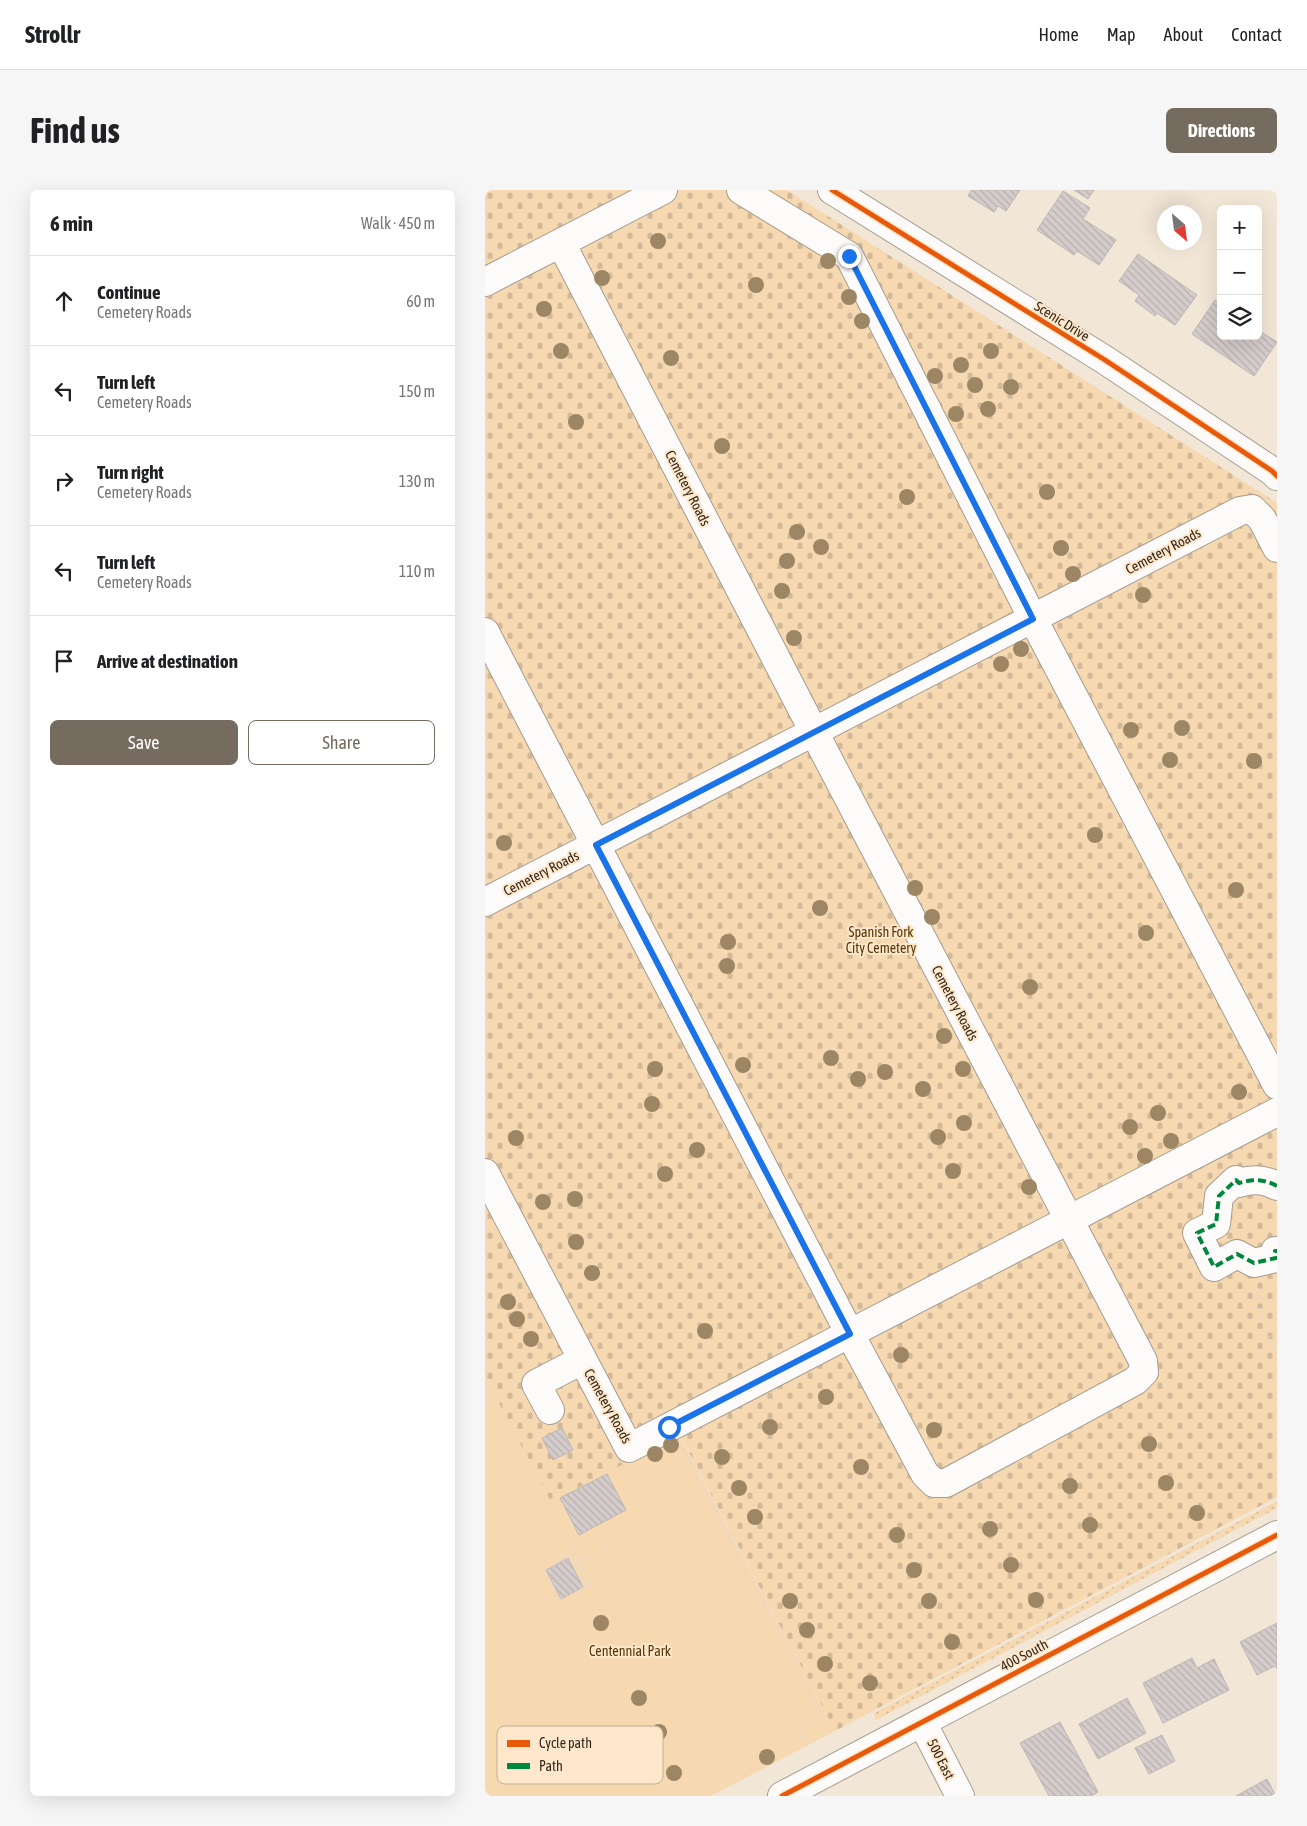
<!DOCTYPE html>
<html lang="en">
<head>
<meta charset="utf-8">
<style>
  body { margin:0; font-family:"Asap Condensed",sans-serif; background:#f6f6f6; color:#202124 }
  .controls { position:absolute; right:15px; top:15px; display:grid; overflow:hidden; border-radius:8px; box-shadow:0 5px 20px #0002 }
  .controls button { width:45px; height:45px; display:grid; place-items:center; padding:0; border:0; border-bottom:1px solid #e0e0e0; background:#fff; color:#202124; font:25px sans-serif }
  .compass { position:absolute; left:672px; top:15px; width:45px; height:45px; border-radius:50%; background:#fff; box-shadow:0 5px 20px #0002; rotate:152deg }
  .stop { position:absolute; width:15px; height:15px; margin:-11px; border:4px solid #1a73e8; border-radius:50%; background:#fff }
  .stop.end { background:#1a73e8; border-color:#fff; box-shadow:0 1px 5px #0008 }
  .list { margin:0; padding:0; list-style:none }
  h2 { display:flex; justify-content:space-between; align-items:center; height:65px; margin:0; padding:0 20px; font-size:21px }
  h2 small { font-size:16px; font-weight:400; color:#757577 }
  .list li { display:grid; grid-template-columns:32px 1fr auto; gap:15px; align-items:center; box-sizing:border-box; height:90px; padding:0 20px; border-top:1px solid #e0e0e0 }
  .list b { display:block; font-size:19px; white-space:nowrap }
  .list p { margin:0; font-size:16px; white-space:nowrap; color:#757577 }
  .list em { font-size:16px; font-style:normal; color:#757577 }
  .actions { display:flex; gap:10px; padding:15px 20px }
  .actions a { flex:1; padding:11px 0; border:1px solid #756b5e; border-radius:8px; text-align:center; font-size:18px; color:#756b5e }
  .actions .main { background:#756b5e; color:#fff }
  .icon { flex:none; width:28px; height:28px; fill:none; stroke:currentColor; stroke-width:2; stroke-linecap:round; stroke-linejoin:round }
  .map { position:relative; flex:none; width:792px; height:1606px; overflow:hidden; border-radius:8px }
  header { display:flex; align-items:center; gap:30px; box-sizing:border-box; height:70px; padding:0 25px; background:#fff; border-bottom:1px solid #e0e0e0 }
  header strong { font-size:24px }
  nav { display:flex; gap:28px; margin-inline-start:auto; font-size:18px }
  .intro { display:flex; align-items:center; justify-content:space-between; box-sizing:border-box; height:120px; padding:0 30px }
  h1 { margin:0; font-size:35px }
  .button { padding:12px 22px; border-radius:8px; background:#756b5e; color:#fff; font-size:18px; font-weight:700 }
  main { display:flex; gap:30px; padding:0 30px }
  aside { flex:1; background:#fff; border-radius:8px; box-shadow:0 5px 20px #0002 }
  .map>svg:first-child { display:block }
  .grass { fill:url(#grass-dots) }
  .cemetery { fill:url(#cemetery-stones) }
  .park { fill:#f6d8b1 }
  .building { fill:url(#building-back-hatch); stroke:#bfb6b4 }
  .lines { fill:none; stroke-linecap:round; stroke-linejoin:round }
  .minor-casing { stroke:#a59c90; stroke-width:30 }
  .path { stroke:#ded9d4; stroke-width:3; stroke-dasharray:1 4; stroke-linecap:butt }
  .minor { stroke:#fdfbf9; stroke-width:28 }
  .quiet { stroke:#00873e; stroke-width:4; stroke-dasharray:8 4; stroke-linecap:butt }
  .cycleway-casing { stroke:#fee7ca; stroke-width:8 }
  .cycleway { stroke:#e8590c; stroke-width:5 }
  .tree { fill:#9c8664 }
  .route { stroke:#1a73e8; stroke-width:6 }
  .labels { text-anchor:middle; stroke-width:4; stroke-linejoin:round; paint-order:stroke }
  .street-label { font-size:14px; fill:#32291e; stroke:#fee7ca }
  .park-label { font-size:14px; fill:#553807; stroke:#fee7ca }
  .key { fill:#fee7ca; stroke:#c1ae96; stroke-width:1 }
  .key-label { font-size:14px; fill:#32291e }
</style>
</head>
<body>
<header>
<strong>Strollr</strong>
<nav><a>Home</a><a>Map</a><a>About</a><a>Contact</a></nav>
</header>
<div class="intro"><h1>Find us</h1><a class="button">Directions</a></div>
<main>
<aside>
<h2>6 min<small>Walk · 450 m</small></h2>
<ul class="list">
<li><svg class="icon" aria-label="ahead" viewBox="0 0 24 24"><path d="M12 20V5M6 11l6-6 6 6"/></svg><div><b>Continue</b><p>Cemetery Roads</p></div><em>60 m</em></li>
<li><svg class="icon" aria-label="left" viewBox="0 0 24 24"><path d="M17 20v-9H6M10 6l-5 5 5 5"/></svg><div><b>Turn left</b><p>Cemetery Roads</p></div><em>150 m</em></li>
<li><svg class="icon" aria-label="right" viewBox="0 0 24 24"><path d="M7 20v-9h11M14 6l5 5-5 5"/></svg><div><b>Turn right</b><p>Cemetery Roads</p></div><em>130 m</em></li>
<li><svg class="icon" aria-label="left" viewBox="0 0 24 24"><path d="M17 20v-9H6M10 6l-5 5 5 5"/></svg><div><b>Turn left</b><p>Cemetery Roads</p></div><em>110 m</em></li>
<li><svg class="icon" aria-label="arrive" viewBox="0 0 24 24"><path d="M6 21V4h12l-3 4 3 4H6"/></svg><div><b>Arrive at destination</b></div></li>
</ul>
<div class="actions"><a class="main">Save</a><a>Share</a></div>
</aside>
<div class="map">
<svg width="792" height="1606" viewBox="0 0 792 1606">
  <defs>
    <pattern id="grass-dots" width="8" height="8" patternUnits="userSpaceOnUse" patternTransform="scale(1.25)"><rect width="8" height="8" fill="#f6d8b1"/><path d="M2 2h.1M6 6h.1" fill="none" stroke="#d3b998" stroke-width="1.8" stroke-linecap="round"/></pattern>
    <pattern id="cemetery-stones" width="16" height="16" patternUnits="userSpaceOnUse" patternTransform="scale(1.25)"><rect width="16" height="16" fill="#f6d8b1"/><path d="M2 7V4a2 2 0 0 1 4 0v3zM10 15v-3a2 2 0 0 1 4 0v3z" fill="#d3b998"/></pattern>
    <pattern id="building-back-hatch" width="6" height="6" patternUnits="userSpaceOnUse" patternTransform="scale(1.25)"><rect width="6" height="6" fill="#d5cdcb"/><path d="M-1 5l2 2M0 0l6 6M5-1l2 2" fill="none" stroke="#b7b0ae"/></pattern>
  </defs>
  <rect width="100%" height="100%" fill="#f2e6d6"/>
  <!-- grass -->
  <path class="grass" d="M792 1311V1318L391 1530 389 1523Z"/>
  <!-- cemetery -->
  <path class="cemetery" d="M0 0H302L792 313V1307L350 1541 195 1245 66 1313 0 1187Z"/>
  <!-- park -->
  <path class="park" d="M0 1187 66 1312 194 1245 350 1541 226 1606H0Z"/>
  <!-- building -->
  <path class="building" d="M486 0H535L521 21 513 16 509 22 483 6Z
    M589 0H609L603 9Z
    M578 1 605 18 598 29 631 50 614 75 592 61 589 65 552 40Z
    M653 64 712 105 690 135 672 123 670 126 650 111 654 105 634 91Z
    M730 110 736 114V146H773V140L792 152 769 186 707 144Z
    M77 1238 88 1260 68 1270 57 1248Z
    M122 1284 141 1320 94 1345 75 1308Z
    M83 1368 98 1397 76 1409 61 1380Z
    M792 1433V1479L790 1476 772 1485 755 1452Z
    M707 1468 712 1478 729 1469 744 1500 678 1533 658 1493Z
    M642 1508 661 1543 613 1569 594 1534Z
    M575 1532 613 1602 606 1606H564L535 1553Z
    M677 1545 690 1571 664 1584 650 1558Z
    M782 1589 791 1606H751Z"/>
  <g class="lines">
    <!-- minor casing -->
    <g class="minor-casing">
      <path id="minor" d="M256 0 364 66 548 429 792 895
        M347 0 620 170 787 281 792 286
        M0 92 178 0
        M0 442 365 1144 440 1284 449 1293H461L650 1191 659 1182 658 1171 329 542 76 53
        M0 712 755 321 767 319 777 329 792 358
        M0 983 144 1258 792 922
        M792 996C779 989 768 989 754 993L751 990 734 1006 731 1034 712 1043 729 1077 752 1064 769 1073 791 1068 790 1061H792
        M65 1220 51 1194 97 1170
        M437 1532 475 1606
        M297 1606 792 1345"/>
    </g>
    <!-- path -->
    <path class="path" d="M773 1098C777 1125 773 1134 792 1157
      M199 1259 337 1526 314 1538 324 1556
      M83 1351 106 1394 75 1411 59 1380 86 1365 102 1396
      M95 1374 127 1356"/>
    <!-- minor -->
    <use href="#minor" class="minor"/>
    <!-- quiet -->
    <path class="quiet" d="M792 996C779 989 768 989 754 993L751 990 734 1006 731 1034 712 1043 729 1077 752 1064 769 1073 791 1068 790 1061H792"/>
    <!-- cycleway casing -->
    <g class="cycleway-casing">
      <path id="cycleway" d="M347 0 620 170 787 281 792 286
        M297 1606 792 1345"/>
    </g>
    <!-- cycleway -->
    <use href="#cycleway" class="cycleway"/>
  </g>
  <!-- trees -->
  <g class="tree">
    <circle cx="173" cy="51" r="8"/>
    <circle cx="343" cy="71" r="8"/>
    <circle cx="117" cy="88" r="8"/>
    <circle cx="271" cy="95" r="8"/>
    <circle cx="364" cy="107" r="8"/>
    <circle cx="59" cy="119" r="8"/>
    <circle cx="377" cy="131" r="8"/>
    <circle cx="76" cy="161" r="8"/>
    <circle cx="506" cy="161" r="8"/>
    <circle cx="186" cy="168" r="8"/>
    <circle cx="476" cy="175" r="8"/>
    <circle cx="450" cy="186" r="8"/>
    <circle cx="490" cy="195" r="8"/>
    <circle cx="526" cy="197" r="8"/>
    <circle cx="503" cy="219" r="8"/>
    <circle cx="471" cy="224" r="8"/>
    <circle cx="91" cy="232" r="8"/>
    <circle cx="237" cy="256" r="8"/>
    <circle cx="562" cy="302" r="8"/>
    <circle cx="422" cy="307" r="8"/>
    <circle cx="312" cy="342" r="8"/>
    <circle cx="336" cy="357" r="8"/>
    <circle cx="576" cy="358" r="8"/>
    <circle cx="302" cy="371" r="8"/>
    <circle cx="588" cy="384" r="8"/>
    <circle cx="297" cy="401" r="8"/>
    <circle cx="658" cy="405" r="8"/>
    <circle cx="309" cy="448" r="8"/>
    <circle cx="536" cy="459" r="8"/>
    <circle cx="516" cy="474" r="8"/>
    <circle cx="697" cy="538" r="8"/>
    <circle cx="646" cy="540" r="8"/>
    <circle cx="685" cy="570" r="8"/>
    <circle cx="769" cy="571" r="8"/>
    <circle cx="610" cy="645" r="8"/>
    <circle cx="19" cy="653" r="8"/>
    <circle cx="430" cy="698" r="8"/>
    <circle cx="751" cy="700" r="8"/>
    <circle cx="335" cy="718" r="8"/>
    <circle cx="447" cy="727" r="8"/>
    <circle cx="661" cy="743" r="8"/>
    <circle cx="243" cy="752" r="8"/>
    <circle cx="242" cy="776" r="8"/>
    <circle cx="545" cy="797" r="8"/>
    <circle cx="459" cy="846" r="8"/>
    <circle cx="346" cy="868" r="8"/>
    <circle cx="258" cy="875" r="8"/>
    <circle cx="170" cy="879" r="8"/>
    <circle cx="478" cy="879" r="8"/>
    <circle cx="400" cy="882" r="8"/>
    <circle cx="373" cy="889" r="8"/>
    <circle cx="438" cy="899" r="8"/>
    <circle cx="754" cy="902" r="8"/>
    <circle cx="167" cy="914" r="8"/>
    <circle cx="673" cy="923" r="8"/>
    <circle cx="479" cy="933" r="8"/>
    <circle cx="645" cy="937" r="8"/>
    <circle cx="453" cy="947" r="8"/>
    <circle cx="31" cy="948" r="8"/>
    <circle cx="686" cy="951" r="8"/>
    <circle cx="212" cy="960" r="8"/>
    <circle cx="660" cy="966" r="8"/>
    <circle cx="468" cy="981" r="8"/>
    <circle cx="180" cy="984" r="8"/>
    <circle cx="544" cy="997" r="8"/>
    <circle cx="90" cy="1009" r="8"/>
    <circle cx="58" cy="1012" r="8"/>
    <circle cx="91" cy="1052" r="8"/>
    <circle cx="107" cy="1083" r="8"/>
    <circle cx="23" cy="1112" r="8"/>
    <circle cx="32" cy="1129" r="8"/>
    <circle cx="220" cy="1141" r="8"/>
    <circle cx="46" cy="1149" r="8"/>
    <circle cx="416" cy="1165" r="8"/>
    <circle cx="341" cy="1207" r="8"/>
    <circle cx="285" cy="1237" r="8"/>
    <circle cx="449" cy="1240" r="8"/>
    <circle cx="664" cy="1254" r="8"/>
    <circle cx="186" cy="1255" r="8"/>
    <circle cx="170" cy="1264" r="8"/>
    <circle cx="237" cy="1267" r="8"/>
    <circle cx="376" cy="1277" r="8"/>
    <circle cx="681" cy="1293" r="8"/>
    <circle cx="585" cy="1296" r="8"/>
    <circle cx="254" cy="1298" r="8"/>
    <circle cx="712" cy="1323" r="8"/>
    <circle cx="270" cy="1327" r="8"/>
    <circle cx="605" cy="1335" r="8"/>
    <circle cx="505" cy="1339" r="8"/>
    <circle cx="412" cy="1345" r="8"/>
    <circle cx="526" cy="1375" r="8"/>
    <circle cx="429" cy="1380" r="8"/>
    <circle cx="551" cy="1410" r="8"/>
    <circle cx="305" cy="1411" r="8"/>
    <circle cx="444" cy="1411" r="8"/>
    <circle cx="116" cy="1433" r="8"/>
    <circle cx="322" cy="1440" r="8"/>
    <circle cx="467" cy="1452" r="8"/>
    <circle cx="340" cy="1474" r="8"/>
    <circle cx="385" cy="1493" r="8"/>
    <circle cx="154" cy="1508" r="8"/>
    <circle cx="174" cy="1542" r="8"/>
    <circle cx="282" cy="1567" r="8"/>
    <circle cx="189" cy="1583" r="8"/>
  </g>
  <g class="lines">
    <!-- route -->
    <path class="route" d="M184 1237 365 1144 111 655 548 429 364 66"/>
  </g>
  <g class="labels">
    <!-- street labels -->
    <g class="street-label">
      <text transform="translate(577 131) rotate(32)" y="5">Scenic Drive</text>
      <text transform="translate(203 298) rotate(63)" y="5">Cemetery Roads</text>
      <text transform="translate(678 361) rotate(-28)" y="5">Cemetery Roads</text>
      <text transform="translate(56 683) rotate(-27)" y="5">Cemetery Roads</text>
      <text transform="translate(470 813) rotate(62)" y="5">Cemetery Roads</text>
      <text transform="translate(123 1216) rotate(61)" y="5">Cemetery Roads</text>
      <text transform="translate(539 1465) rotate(-28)" y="5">400 South</text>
      <text transform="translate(456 1569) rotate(63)" y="5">500 East</text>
    </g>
    <!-- park labels -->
    <g class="park-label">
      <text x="396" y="747">Spanish Fork<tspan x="396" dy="16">City Cemetery</tspan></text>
      <text x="145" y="1466">Centennial Park</text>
    </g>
  </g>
  <!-- legend -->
  <rect x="12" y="1536" width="166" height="58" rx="8" class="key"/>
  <rect x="22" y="1550" width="23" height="7" fill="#e8590c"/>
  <rect x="22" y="1573" width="23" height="6" fill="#00873e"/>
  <g class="key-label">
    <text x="54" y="1558">Cycle path</text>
    <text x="54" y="1581">Path</text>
  </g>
</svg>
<div class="controls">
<button>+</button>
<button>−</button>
<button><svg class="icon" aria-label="layers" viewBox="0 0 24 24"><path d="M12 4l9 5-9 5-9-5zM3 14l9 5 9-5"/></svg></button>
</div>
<svg class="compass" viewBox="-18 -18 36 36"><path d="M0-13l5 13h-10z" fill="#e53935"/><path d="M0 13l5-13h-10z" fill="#757577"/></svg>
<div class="stop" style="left:184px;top:1237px"></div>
<div class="stop end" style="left:364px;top:66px"></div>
</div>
</main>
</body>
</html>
